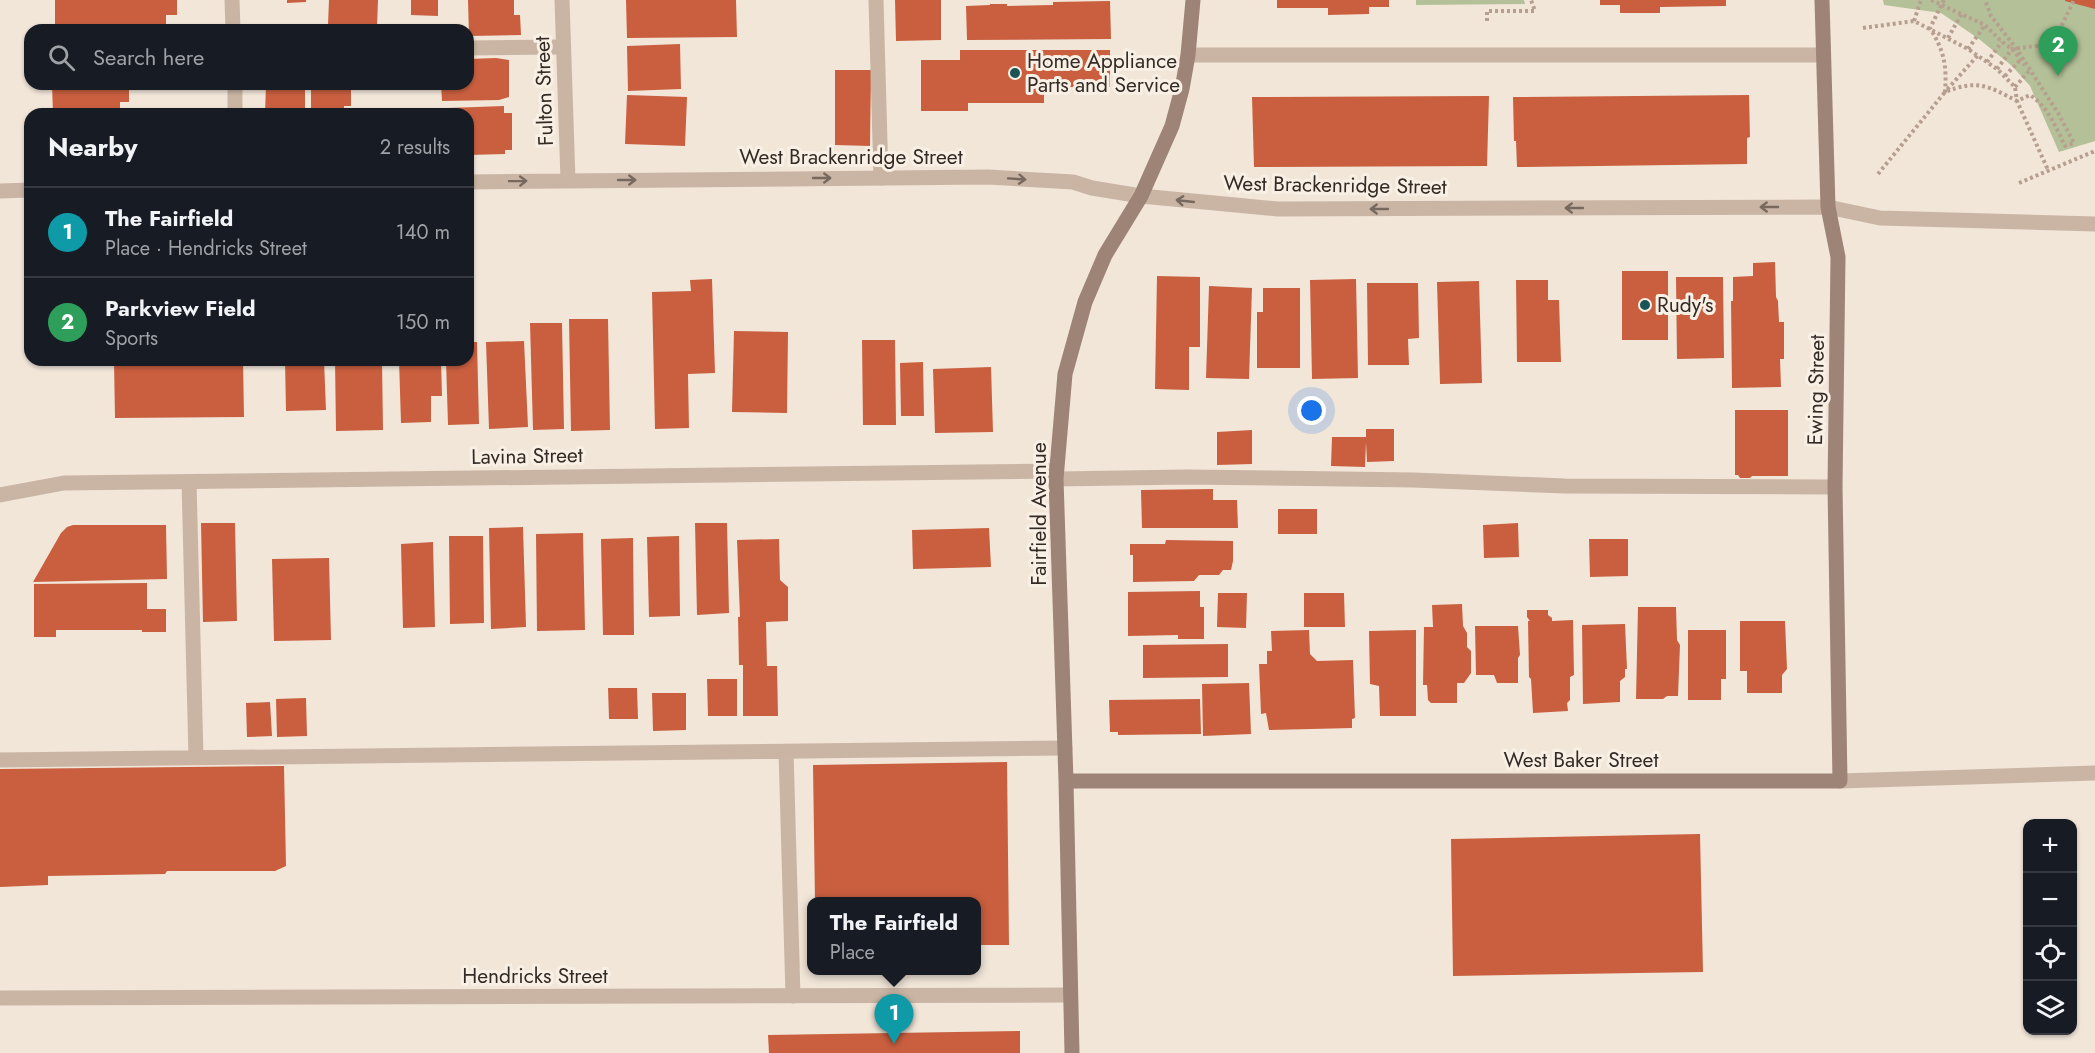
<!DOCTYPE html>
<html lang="en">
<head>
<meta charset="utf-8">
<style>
  body { margin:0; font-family:Jost,sans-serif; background:#20242c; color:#f1f3f6 }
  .controls { position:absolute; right:18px; bottom:18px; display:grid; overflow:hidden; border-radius:12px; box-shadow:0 2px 4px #0004 }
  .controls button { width:54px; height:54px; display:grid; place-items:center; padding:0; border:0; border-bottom:2px solid #363941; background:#171b24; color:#f1f3f6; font:30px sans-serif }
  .you { position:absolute; left:1312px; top:411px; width:21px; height:21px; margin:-15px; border:4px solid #fff; border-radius:50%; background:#1a73e8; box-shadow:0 0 0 9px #1a73e833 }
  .badge { display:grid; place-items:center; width:39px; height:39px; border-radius:50%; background:#2563eb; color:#fff; font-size:20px; font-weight:700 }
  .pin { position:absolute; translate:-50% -50px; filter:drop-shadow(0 2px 3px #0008) }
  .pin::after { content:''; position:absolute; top:32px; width:21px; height:18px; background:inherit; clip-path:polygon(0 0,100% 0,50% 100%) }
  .popup { position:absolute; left:807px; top:897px; width:174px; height:78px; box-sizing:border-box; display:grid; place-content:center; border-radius:12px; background:#171b24; filter:drop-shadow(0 2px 4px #0005); font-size:20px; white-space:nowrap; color:#9ea1a6 }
  .popup b { font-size:22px; color:#f1f3f6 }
  .popup::after { content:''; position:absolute; left:50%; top:100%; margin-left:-12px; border:12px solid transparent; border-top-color:#171b24 }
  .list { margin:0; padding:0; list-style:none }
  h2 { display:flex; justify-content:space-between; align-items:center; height:78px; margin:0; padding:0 24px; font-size:26px }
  h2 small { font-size:20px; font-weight:400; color:#9ea1a6 }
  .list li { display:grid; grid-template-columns:39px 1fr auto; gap:18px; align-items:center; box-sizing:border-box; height:90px; padding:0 24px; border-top:2px solid #363941 }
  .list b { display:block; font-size:22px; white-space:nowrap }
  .list p { margin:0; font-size:20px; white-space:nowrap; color:#9ea1a6 }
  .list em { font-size:20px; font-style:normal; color:#9ea1a6 }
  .icon { flex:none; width:33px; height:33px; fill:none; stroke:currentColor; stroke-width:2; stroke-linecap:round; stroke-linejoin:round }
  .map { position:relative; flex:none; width:2095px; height:1053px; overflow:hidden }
  .search { position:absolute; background:#171b24; box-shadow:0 2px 4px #0004; left:24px; top:24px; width:450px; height:66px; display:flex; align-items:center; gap:15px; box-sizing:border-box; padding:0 21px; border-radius:18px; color:#9ea1a6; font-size:22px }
  .panel { position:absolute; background:#171b24; box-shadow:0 2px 4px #0004; left:24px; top:108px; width:450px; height:258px; border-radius:18px }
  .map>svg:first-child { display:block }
  .green { fill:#b4c198 }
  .building { fill:#c95f3f }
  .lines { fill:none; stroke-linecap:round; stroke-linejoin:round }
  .path { stroke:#b69f8f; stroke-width:4; stroke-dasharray:3 3; stroke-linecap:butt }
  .lane { stroke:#cab5a4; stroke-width:15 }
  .street { stroke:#cab5a4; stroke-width:15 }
  .secondary { stroke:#9d8476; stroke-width:15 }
  .oneway { stroke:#78695f }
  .poi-dot { fill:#1b5457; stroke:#f9f0e5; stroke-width:2 }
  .labels { text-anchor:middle; stroke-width:6; stroke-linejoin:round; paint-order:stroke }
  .poi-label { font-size:21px; fill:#352b26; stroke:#f9f0e5; text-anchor:start }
  .street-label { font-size:21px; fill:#352b26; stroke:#f9f0e5 }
</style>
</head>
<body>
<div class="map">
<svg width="2095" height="1053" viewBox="0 0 2095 1053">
  <rect width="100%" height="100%" fill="#f2e6d9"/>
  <!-- green -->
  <path class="green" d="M1416 0H1524L1525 4 1416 5Z
    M1883 0H2095V141L2059 152 2030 86 2012 66 1979 39 1941 13 1884 5Z"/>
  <!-- building -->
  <path class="building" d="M55 0H177V15H166V30H55Z
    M287 0H306V2L287 3Z
    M329 0H378L377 27 328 25Z
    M411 0H438V16L411 15Z
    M468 0H514V15H520L521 35 469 36Z
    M626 0H736L737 37 627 38Z
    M895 0H941V40L896 41Z
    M1277 0H1389V7H1369V14L1328 15V8H1277Z
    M1600 0H1726V6L1660 7V13H1620V5H1600Z
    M2095 0V9L2065 1V0Z
    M1110 1 1111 39 967 40 966 6 990 5V4H1007V6L1053 5V2Z
    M680 44 681 89 628 91 627 46Z
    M960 50H1110V87H1044V103H968V111H921V60H960Z
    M496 58 509 60V97L499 100 442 101 441 84H468V59Z
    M835 70H871L870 146 835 145Z
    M52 84H129V102H120V114H53Z
    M266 84H305V114H265Z
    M311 84H351V106H344V114H311Z
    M627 95 687 97 685 146 625 144Z
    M1749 95 1750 137 1747 138V164L1517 167 1516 141H1514L1513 97Z
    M1484 96H1489L1487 166 1254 167 1252 97Z
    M504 106V113H512V150H505V154L468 155V114H448V108Z
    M1775 262 1776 297 1778 301 1779 322H1784V359H1780L1781 387 1732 388 1731 301H1733V277L1753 276V263Z
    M1622 271H1668V340H1622Z
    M1157 276 1200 277V347H1189V390L1155 389Z
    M1676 277H1723L1724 358 1677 359Z
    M712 279 715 373 688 374 689 428 655 429 652 292 691 291 690 280Z
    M1356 279 1358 378 1312 379 1310 280Z
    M1516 280H1548V300H1559L1561 362H1517Z
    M1479 281 1482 383 1440 384 1437 282Z
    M1367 283H1418L1419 338 1408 339 1409 365H1368Z
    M1209 286 1252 288 1249 379 1206 378Z
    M1263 288H1300V368H1257V312H1263Z
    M569 319H608L610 430 571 431Z
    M530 323H562L564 429 533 430Z
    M734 331 788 332 787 413 732 412Z
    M862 340H895L896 425H863Z
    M524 341 528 427 489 429 486 342Z
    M468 342H477L479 424 448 425 446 360H468Z
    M114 360H243L244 417 115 418Z
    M285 360H324L326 410 286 411Z
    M335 360H382L383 430 336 431Z
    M399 360H441L442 396H431V422L401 423Z
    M923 362 924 416H901L900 363Z
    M991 367 993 432 935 433 933 369Z
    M1735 410H1788V476H1752L1750 478H1740L1738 475H1735Z
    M1366 429H1394V461L1367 462 1366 442 1365 467 1331 466 1332 437H1366Z
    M1252 430V464L1217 465V432Z
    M1213 489V500H1237L1238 528H1142L1141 490Z
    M1278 509H1317V534H1278Z
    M201 523H235L237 621 203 622Z
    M695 523H727L729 613 697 615Z
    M1518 523 1519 557 1484 558 1483 525Z
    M73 525H166L167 579 33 582 61 533 67 527Z
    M523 527 526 627 491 629 489 528Z
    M989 528 991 567 913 569 912 530Z
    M583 533 585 630 537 631 536 534Z
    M449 536H483L484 623 450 624Z
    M679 536 680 616 649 617 647 537Z
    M633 538 634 635H603L601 539Z
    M779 539 780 580 788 587V621L766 622 767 666H777L778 716H743V665H739L738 617H740L737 540Z
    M1589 539H1628V576L1590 577Z
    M1166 540 1233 541V561L1231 570H1223L1219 575H1199L1194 581 1133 582V555H1130V544H1165Z
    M433 542 435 627 403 628 401 544Z
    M329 558 331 640 274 641 272 559Z
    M147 583V609H166V632H142V630H56V637H34V584Z
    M1200 591V607H1204V639H1178V635L1128 636V592Z
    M1218 593H1247L1246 628 1217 627Z
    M1304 593H1344L1345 627H1304Z
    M1462 604 1463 626 1467 633V647L1471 651V673L1464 683H1457V703H1431L1428 700 1427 685H1423L1424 627H1433L1432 605Z
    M1638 607H1676L1677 640 1680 645 1678 696H1667L1663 699H1636Z
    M1527 610H1548V615L1552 618V621L1573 620 1574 675 1570 677V700L1567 703 1568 711 1533 713 1531 679 1529 677 1528 621H1530L1527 617Z
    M1740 621H1785L1787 669 1782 675V693H1747V671H1740Z
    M1625 624 1627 669H1625V677L1620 681V702L1583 704 1582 625Z
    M1475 626H1518L1520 655 1518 658V683H1497L1494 675H1476Z
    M1309 630 1310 654 1317 661 1353 660 1355 718 1352 719V728L1269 730 1266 713 1261 714 1259 664H1267V651H1272L1271 631Z
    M1416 630V716H1380L1379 686 1370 684 1369 631Z
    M1688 630H1726V679H1721V700H1688Z
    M1228 644V677L1143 678V645Z
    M707 679H737V716H708Z
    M1249 683 1251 734 1203 736 1202 684Z
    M608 688H637L638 719H609Z
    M652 693H686V730L653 731Z
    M306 698 307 736 277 737 276 699Z
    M1200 699 1201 734 1118 735V732H1110L1109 700Z
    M270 702 272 736 247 737 246 703Z
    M1007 762 1009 945H976V902H815L813 765Z
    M284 766 286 866 275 871H167L165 874 48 876V885L0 887V769Z
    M1700 834 1703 972 1453 976 1451 839Z
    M1020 1031V1053H769L768 1035Z"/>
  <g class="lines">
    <!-- path -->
    <path class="path" d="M1931 0 1985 25 2002 42 2012 49 2025 65
      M1944 0 1930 28C1944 51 1947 65 1945 92L1978 55
      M1487 21V11H1535L1531 0
      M1914 21 1921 0
      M1863 28 1914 21 1968 49 1997 69 2015 87 2017 101 2048 170
      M1948 38 1962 13
      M1968 49 1985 25
      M1987 62 2002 42
      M1997 69 2012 49 2045 45 2060 29 2074 0
      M2005 76 2020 60
      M2015 87 2030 70
      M1878 174 1945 92C1978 79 1988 86 2017 101L2030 95C2048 107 2056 127 2065 146L2074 143 2058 113 2016 48 1991 16 1985 0
      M2019 183 2095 151"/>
    <!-- lane -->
    <path class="lane" d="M232 0 233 30
      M876 0 881 178
      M468 48 563 47
      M1188 55H1823
      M235 84V114
      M1056 479 1187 477 1414 480 1565 486 1835 487
      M189 482 196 757
      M786 751 793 996
      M0 760 1065 748"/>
    <!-- street -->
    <path class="street" d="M562 0 568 180
      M468 182 988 177 1073 182 1092 188 1141 196 1278 209 1828 207 1880 218 2095 224
      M0 191 30 190
      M0 495 64 483 1056 471
      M1840 781 2095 773
      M0 998 1070 995"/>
    <!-- secondary -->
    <path class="secondary" d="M1066 781H1840L1835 487 1838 257 1828 207 1822 0
      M1072 1053 1066 781 1056 479 1065 374 1085 302 1105 255 1141 196 1172 126 1182 89 1188 55 1193 0"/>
  </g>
  <!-- one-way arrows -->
  <defs><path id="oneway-shaft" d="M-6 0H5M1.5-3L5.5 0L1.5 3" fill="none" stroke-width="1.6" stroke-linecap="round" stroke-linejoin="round" transform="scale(1.5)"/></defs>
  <g class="oneway">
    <use href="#oneway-shaft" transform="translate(822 178)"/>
    <use href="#oneway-shaft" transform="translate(1017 179) rotate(4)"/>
    <use href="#oneway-shaft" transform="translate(627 180)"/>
    <use href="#oneway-shaft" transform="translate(518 181) rotate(-1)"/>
    <use href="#oneway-shaft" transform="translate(1185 201) rotate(-174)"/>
    <use href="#oneway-shaft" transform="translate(1769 207) rotate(180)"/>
    <use href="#oneway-shaft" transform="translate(1574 208) rotate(180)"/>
    <use href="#oneway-shaft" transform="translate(1379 209) rotate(180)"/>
  </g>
  <!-- markers -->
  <g class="poi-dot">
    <circle cx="1015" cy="73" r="6"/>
    <circle cx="1645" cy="305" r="6"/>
  </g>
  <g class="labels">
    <!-- poi labels -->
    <g class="poi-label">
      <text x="1027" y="68">Home Appliance<tspan x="1027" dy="24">Parts and Service</tspan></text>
      <text x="1657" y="312">Rudy's</text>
    </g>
    <!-- street labels -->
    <g class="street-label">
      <text transform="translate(544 91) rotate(-92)" y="7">Fulton Street</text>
      <text x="851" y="164">West Brackenridge Street</text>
      <text transform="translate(1335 185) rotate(1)" y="7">West Brackenridge Street</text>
      <text transform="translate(1816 390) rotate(-89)" y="7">Ewing Street</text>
      <text transform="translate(527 456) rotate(-1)" y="7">Lavina Street</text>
      <text transform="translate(1039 514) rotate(-90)" y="7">Fairfield Avenue</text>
      <text x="1581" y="767">West Baker Street</text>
      <text x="535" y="983">Hendricks Street</text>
    </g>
  </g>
</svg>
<div class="controls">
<button>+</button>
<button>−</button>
<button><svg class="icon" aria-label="locate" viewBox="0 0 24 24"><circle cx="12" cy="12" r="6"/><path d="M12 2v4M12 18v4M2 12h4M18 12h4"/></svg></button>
<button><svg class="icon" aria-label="layers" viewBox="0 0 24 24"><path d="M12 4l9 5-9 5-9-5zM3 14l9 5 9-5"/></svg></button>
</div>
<div class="you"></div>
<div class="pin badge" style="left:894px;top:1044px;background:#0f9aa8">1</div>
<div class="popup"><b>The Fairfield</b>Place</div>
<div class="pin badge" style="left:2058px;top:76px;background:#2e9e5b">2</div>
<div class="search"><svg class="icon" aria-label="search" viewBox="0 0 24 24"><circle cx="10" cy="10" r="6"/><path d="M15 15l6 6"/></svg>Search here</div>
<section class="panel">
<h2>Nearby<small>2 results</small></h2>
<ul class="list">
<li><span class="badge" style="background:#0f9aa8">1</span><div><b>The Fairfield</b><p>Place · Hendricks Street</p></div><em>140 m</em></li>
<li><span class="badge" style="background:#2e9e5b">2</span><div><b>Parkview Field</b><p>Sports</p></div><em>150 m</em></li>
</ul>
</section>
</div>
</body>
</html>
